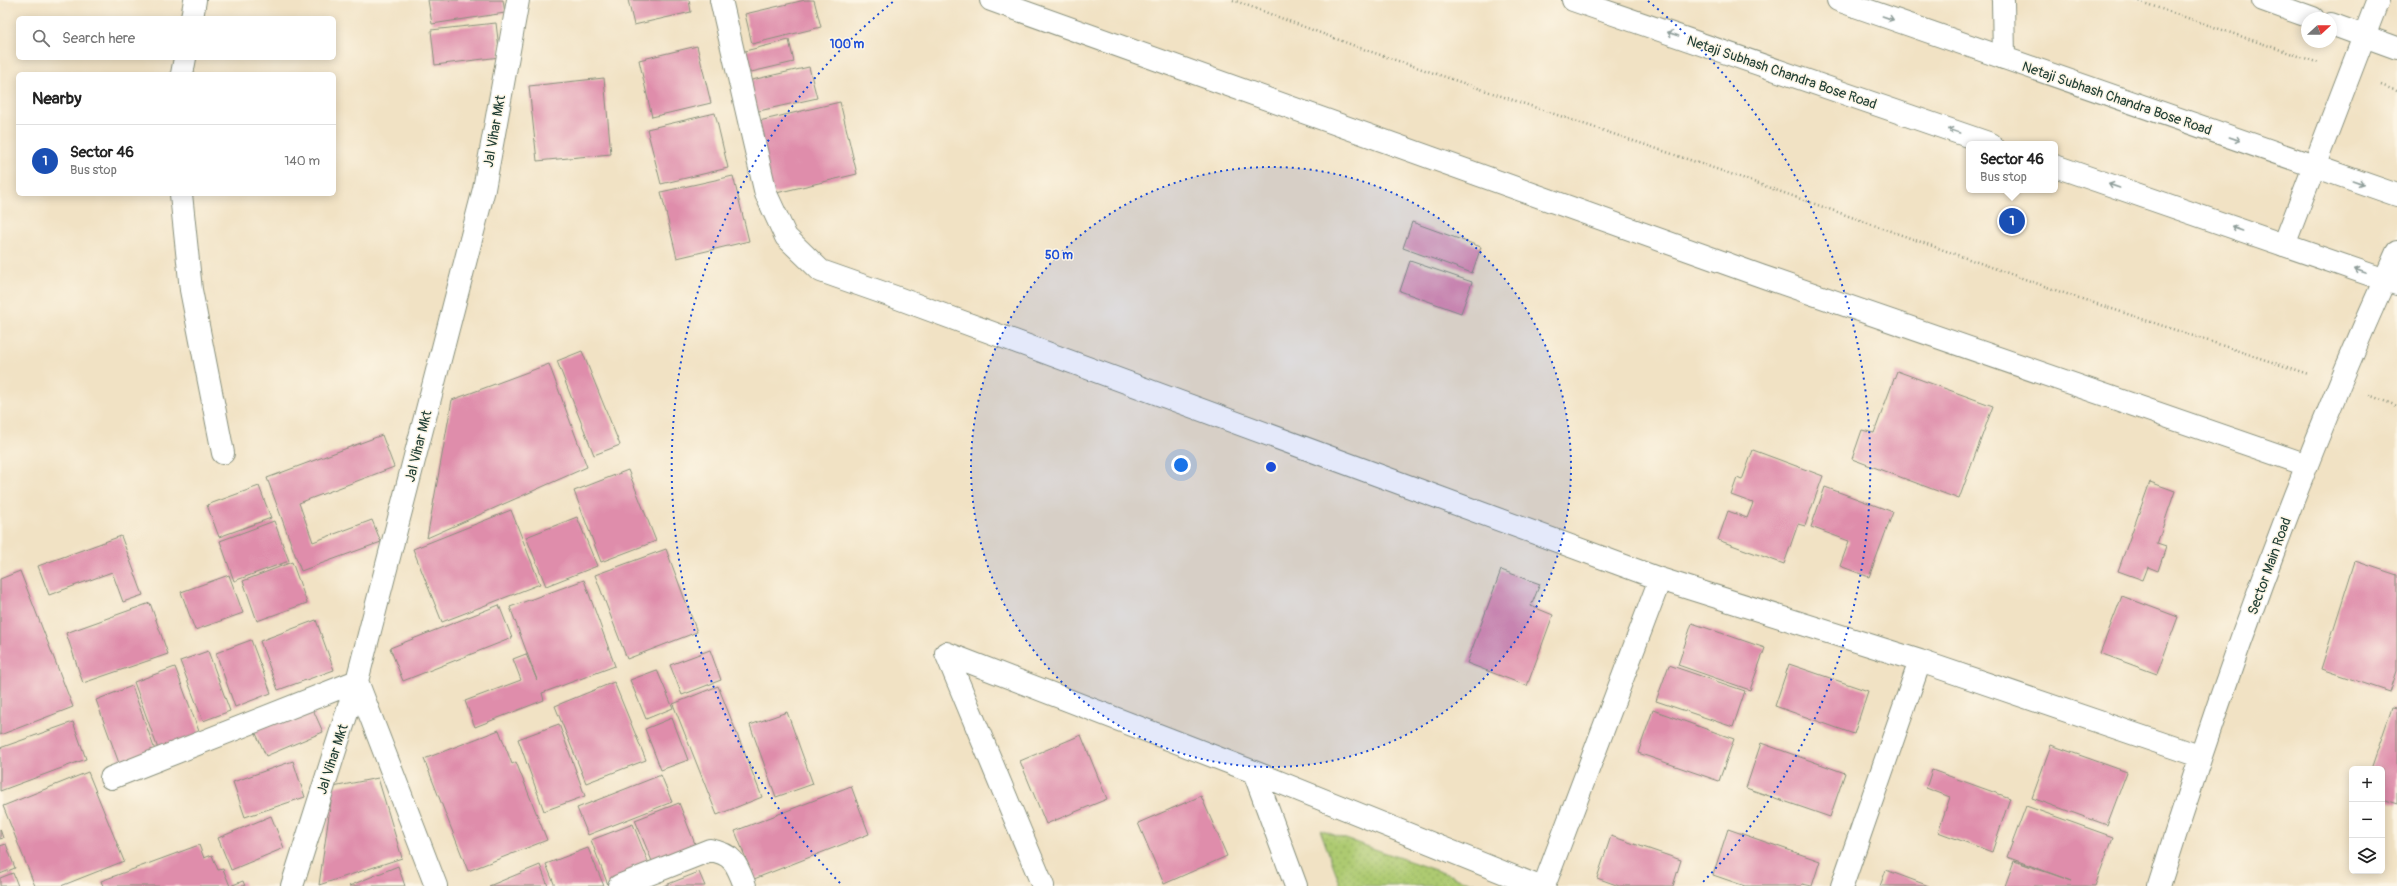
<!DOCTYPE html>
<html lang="en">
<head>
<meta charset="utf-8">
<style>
  body { margin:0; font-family:Pangolin,sans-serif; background:#f6f6f6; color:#222 }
  .controls { position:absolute; right:12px; bottom:12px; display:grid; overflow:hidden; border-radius:6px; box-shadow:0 2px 10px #0003 }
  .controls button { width:36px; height:36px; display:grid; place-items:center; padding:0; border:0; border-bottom:1px solid #e0e0e0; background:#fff; color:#222; font:20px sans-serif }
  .compass { position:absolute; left:2301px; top:12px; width:36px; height:36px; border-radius:50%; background:#fff; box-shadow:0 2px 10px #0003; rotate:69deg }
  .you { position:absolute; left:1181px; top:465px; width:14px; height:14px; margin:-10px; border:3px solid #fff; border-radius:50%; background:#1a73e8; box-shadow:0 0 0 6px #1a73e833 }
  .badge { display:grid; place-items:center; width:26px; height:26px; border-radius:50%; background:#db2777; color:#fff; font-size:13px; font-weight:700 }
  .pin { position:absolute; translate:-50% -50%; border:2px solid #fff; box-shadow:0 1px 4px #0006 }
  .popup { position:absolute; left:1966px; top:141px; width:92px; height:52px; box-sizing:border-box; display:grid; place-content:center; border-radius:6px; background:#fff; filter:drop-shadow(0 1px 3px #0005); font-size:13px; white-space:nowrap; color:#767676 }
  .popup b { font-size:15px; color:#222 }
  .popup::after { content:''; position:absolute; left:50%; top:100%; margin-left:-8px; border:8px solid transparent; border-top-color:#fff }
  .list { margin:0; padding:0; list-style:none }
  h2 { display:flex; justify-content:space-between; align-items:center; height:52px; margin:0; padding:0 16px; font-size:17px }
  h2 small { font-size:13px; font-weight:400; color:#767676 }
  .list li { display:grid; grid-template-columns:26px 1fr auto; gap:12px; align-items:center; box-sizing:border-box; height:72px; padding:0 16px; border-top:1px solid #e0e0e0 }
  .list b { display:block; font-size:15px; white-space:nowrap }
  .list p { margin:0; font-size:13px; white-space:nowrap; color:#767676 }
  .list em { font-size:13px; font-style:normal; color:#767676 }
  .icon { flex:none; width:22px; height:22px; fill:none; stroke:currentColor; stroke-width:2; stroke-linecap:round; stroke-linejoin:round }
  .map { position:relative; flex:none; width:2397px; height:886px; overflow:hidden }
  .search { position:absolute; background:#fff; box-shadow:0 2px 10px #0003; left:16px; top:16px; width:320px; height:44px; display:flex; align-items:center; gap:10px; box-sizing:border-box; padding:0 14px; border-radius:6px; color:#767676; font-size:15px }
  .panel { position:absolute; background:#fff; box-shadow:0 2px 10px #0003; left:16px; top:72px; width:320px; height:124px; border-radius:6px }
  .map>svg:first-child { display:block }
  .green { fill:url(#green-dots); stroke:#668452 }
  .building { fill:#df8dab }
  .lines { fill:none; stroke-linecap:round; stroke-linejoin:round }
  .minor-casing { stroke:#88907c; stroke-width:24 }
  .major-casing { stroke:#88907c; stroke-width:24 }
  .path { stroke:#88907c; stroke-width:2.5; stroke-dasharray:1 3; stroke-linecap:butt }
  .minor { stroke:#fff; stroke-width:22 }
  .major { stroke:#fff; stroke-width:22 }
  .oneway { stroke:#8f9e9a }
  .ring { fill:none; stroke:#1d4ed8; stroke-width:2; stroke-dasharray:2 4 }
  .labels { text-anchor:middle; stroke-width:3; stroke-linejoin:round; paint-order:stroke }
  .street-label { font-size:14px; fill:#1f3d34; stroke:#fcf5e5 }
  .centre { fill:#1d4ed8; stroke:#fcf5e5; stroke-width:2 }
  .ring-label { font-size:12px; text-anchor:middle; font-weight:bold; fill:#1d4ed8; stroke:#fcf5e5; stroke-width:3; stroke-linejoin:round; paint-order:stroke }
</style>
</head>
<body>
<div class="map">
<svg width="2397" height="886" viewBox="0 0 2397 886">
  <defs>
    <pattern id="green-dots" width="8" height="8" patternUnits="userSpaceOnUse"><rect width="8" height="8" fill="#adca71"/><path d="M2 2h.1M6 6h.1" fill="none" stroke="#94ae62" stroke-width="1.8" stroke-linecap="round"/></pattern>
  </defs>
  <rect width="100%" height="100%" fill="#fcf5e5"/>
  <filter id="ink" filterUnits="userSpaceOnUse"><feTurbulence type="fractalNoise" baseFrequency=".025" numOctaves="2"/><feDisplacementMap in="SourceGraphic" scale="8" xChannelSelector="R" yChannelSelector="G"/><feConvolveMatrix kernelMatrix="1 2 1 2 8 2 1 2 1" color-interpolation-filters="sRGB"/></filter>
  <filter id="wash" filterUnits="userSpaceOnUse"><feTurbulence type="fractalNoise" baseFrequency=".012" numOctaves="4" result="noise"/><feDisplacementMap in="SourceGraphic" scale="16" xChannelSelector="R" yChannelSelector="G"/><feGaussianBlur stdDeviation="0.9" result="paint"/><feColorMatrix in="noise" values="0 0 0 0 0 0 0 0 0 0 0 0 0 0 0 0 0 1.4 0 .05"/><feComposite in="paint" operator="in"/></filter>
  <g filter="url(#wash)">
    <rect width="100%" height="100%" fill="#f1e2c4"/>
    <!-- green -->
    <path class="green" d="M1320 830 1481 886H1341Z"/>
    <g id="blocks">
      <!-- building -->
      <path class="building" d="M428 0H503L505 13 432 24Z
        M628 0H689L691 12 634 25Z
        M805 0H814L821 27 752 44 745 14Z
        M496 23 500 57 435 65 431 30Z
        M789 40 794 62 747 73 741 52Z
        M697 46 711 103 652 117 639 60Z
        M809 67 817 98 750 113 743 82Z
        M604 78 611 154 537 161 529 86Z
        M840 102 857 174 772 194 755 122Z
        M715 113 728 168 661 184 647 129Z
        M733 176 749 241 677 258 661 192Z
        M1412 222 1481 247 1472 273 1403 248Z
        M1410 261 1472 282 1461 313 1400 291Z
        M582 351 620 445 594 455 557 361Z
        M549 364 587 467 427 538 452 400Z
        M1897 371 1993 406 1959 499 1852 459 1862 430 1874 433Z
        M382 435 394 467 299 503 313 542 372 520 381 542 301 571 267 478Z
        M1753 450 1823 476 1805 526 1798 524 1784 564 1718 540 1728 511 1747 518 1753 503 1731 495 1737 478 1742 480Z
        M628 470 656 541 601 562 574 491Z
        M2150 482 2175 491 2157 544 2166 547 2158 571 2148 567 2143 580 2118 571Z
        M259 486 271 518 219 537 207 505Z
        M1825 487 1893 512 1869 577 1840 566 1849 541 1811 527Z
        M511 510 540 584 442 622 413 549Z
        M577 517 597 566 546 586 526 537Z
        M274 521 289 561 234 581 220 541Z
        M121 536 143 595 123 602 112 572 49 595 38 566Z
        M666 549 697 632 627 659 595 575Z
        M2355 561 2397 575V671L2390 692 2321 669Z
        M292 562 307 603 257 621 243 581Z
        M1501 570 1540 584 1531 606 1553 615 1527 686 1467 663Z
        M20 571 73 707 0 735V579Z
        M229 575 243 613 195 630 181 592Z
        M584 580 615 666 542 693 544 700 475 727 465 701 521 680 513 659 526 654 537 680 510 607Z
        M2122 596 2178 617 2157 674 2100 653Z
        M150 603 168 654 83 683 66 633Z
        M499 605 512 638 403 681 390 648Z
        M316 620 334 670 278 690 260 641Z
        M1692 623 1765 648 1750 690 1678 665Z
        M251 640 271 693 235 707 216 653Z
        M710 650 721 680 682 695 670 665Z
        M208 651 230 711 203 721 180 661Z
        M1789 664 1868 691 1854 734 1775 706Z
        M1669 665 1745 691 1733 727 1656 701Z
        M175 667 200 734 158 749 134 682Z
        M657 670 673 708 646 719 630 680Z
        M614 682 646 760 586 783 555 706Z
        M132 686 156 753 120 766 96 700Z
        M718 686 762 797 717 815 673 704Z
        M311 705 323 732 266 756 254 729Z
        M2392 708 2397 709V804L2382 799V769H2371Z
        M1653 710 1734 739 1719 781 1638 753Z
        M787 712 813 784 776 797 750 725Z
        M672 718 688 760 661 770 645 729Z
        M73 722 86 759 0 791V748Z
        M559 724 585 796 544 811 518 739Z
        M499 730 512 764 516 762 547 840 468 871 424 759Z
        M1081 735 1107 799 1046 824 1020 761Z
        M1761 743 1845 773 1830 817 1746 788Z
        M2051 745 2127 772 2107 825 2032 798Z
        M293 761 305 797 245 817 233 782Z
        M1932 770 2010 798 1992 852 1938 832 1950 797 1926 788Z
        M88 772 124 861 61 886H35L3 806Z
        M661 775 672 802 588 835 577 808Z
        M378 778 402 858 319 885 333 787Z
        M851 786 869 834 754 879 735 831Z
        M1201 796 1227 856 1164 884 1138 823Z
        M679 803 697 849 654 866 635 820Z
        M2026 806 2113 837 2095 886H2005L2014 861 2072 881 2007 857Z
        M271 816 284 848 231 870 218 838Z
        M633 824 651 869 608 885 591 840Z
        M0 829 3 838 0 839Z
        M1728 829 1820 861 1812 886 1802 884 1801 886H1745L1713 875Z
        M1611 836 1681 860 1673 886H1619L1597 878Z
        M6 844 15 868 0 874V846Z
        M199 845 204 858 212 855 218 870 223 869 230 886H103L101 881Z
        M588 848 604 886H555L546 864Z
        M540 865 548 886H489Z
        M398 866 405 886H349Z
        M1886 870 1929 886H1880Z
        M699 872 705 886H663Z
        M13 873 18 886H0V878Z
        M243 881 245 886H230Z"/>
    </g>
  </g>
  <g filter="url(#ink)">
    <use href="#blocks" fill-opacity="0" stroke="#88907c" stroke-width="1"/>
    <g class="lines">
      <!-- minor casing -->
      <g class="minor-casing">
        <path id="minor" d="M721 0 766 194 786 237 821 271 895 297 1660 579 1920 661 2199 756
          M991 0 1761 276 2307 465
          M2003 0 2004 58
          M2263 0 2313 18
          M192 18 195 0
          M2331 24 2397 48
          M182 74 185 58
          M181 194 191 290 223 453
          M2284 245 2378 0
          M946 653 1254 772 1537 886
          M946 653 1043 886
          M1254 772 1296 886
          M111 778 357 681 436 886
          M292 886 357 681 484 189 518 0
          M619 886 710 850C734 854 737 865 745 886
          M1544 886 1660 579
          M1842 886 1920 661
          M2159 886C2226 671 2304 457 2397 252"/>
      </g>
      <!-- major casing -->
      <g class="major-casing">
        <path id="major" d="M1573 0 1991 144
          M1838 0 2397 195
          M2055 166 2397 284"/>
      </g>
      <!-- path -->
      <path class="path" d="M1233 0 1363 49 1731 174 2061 292 2308 374
        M2135 0 2319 63
        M2381 85 2397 91
        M2369 395 2397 406"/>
      <!-- minor -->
      <use href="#minor" class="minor"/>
      <!-- major -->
      <use href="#major" class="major"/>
    </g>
    <!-- one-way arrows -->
    <defs><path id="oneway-shaft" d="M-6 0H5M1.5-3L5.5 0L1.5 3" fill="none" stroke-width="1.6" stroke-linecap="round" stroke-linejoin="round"/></defs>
    <g class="oneway">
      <use href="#oneway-shaft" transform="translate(1888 18) rotate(19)"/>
      <use href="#oneway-shaft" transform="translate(1673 34) rotate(-161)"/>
      <use href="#oneway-shaft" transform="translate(1954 131) rotate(-161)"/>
      <use href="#oneway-shaft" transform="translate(2235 139) rotate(19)"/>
      <use href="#oneway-shaft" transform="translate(2358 182) rotate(19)"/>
      <use href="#oneway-shaft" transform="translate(2114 186) rotate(-161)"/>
      <use href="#oneway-shaft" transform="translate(2237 229) rotate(-161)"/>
      <use href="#oneway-shaft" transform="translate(2360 271) rotate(-161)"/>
    </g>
  </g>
  <!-- distance rings -->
  <circle cx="1271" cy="467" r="300" fill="#1d4ed8" fill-opacity=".12"/>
  <g class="ring">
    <circle cx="1271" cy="467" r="300"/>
    <path d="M840 883A599 599 0 0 1 894 1M1648 1A599 599 0 0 1 1702 883"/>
  </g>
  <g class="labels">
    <!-- street labels -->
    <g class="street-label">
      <text transform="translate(1782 72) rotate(19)" y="5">Netaji Subhash Chandra Bose Road</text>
      <text transform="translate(2117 98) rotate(19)" y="5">Netaji Subhash Chandra Bose Road</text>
      <text transform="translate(494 131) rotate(-80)" y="5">Jal Vihar Mkt</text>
      <text transform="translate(418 446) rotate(-76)" y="5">Jal Vihar Mkt</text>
      <text transform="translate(2269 566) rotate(-70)" y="5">Sector Main Road</text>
      <text transform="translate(332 759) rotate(-72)" y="5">Jal Vihar Mkt</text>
    </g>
  </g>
  <circle cx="1271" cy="467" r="6" class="centre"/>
  <g class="ring-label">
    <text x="847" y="48">100 m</text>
    <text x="1059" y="259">50 m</text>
  </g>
</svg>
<div class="controls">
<button>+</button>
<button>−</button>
<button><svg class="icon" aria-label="layers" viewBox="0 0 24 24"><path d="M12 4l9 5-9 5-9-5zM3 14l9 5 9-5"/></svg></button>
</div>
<svg class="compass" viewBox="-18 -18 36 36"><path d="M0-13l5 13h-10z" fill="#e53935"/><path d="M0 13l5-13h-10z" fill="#767676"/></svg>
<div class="you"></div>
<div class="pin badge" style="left:2012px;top:221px;background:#1a4fb4">1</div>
<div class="popup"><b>Sector 46</b>Bus stop</div>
<div class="search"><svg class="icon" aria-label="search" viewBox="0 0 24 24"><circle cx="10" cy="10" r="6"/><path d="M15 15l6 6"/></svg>Search here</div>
<section class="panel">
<h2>Nearby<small></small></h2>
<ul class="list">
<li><span class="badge" style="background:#1a4fb4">1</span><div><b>Sector 46</b><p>Bus stop</p></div><em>140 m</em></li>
</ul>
</section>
</div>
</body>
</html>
